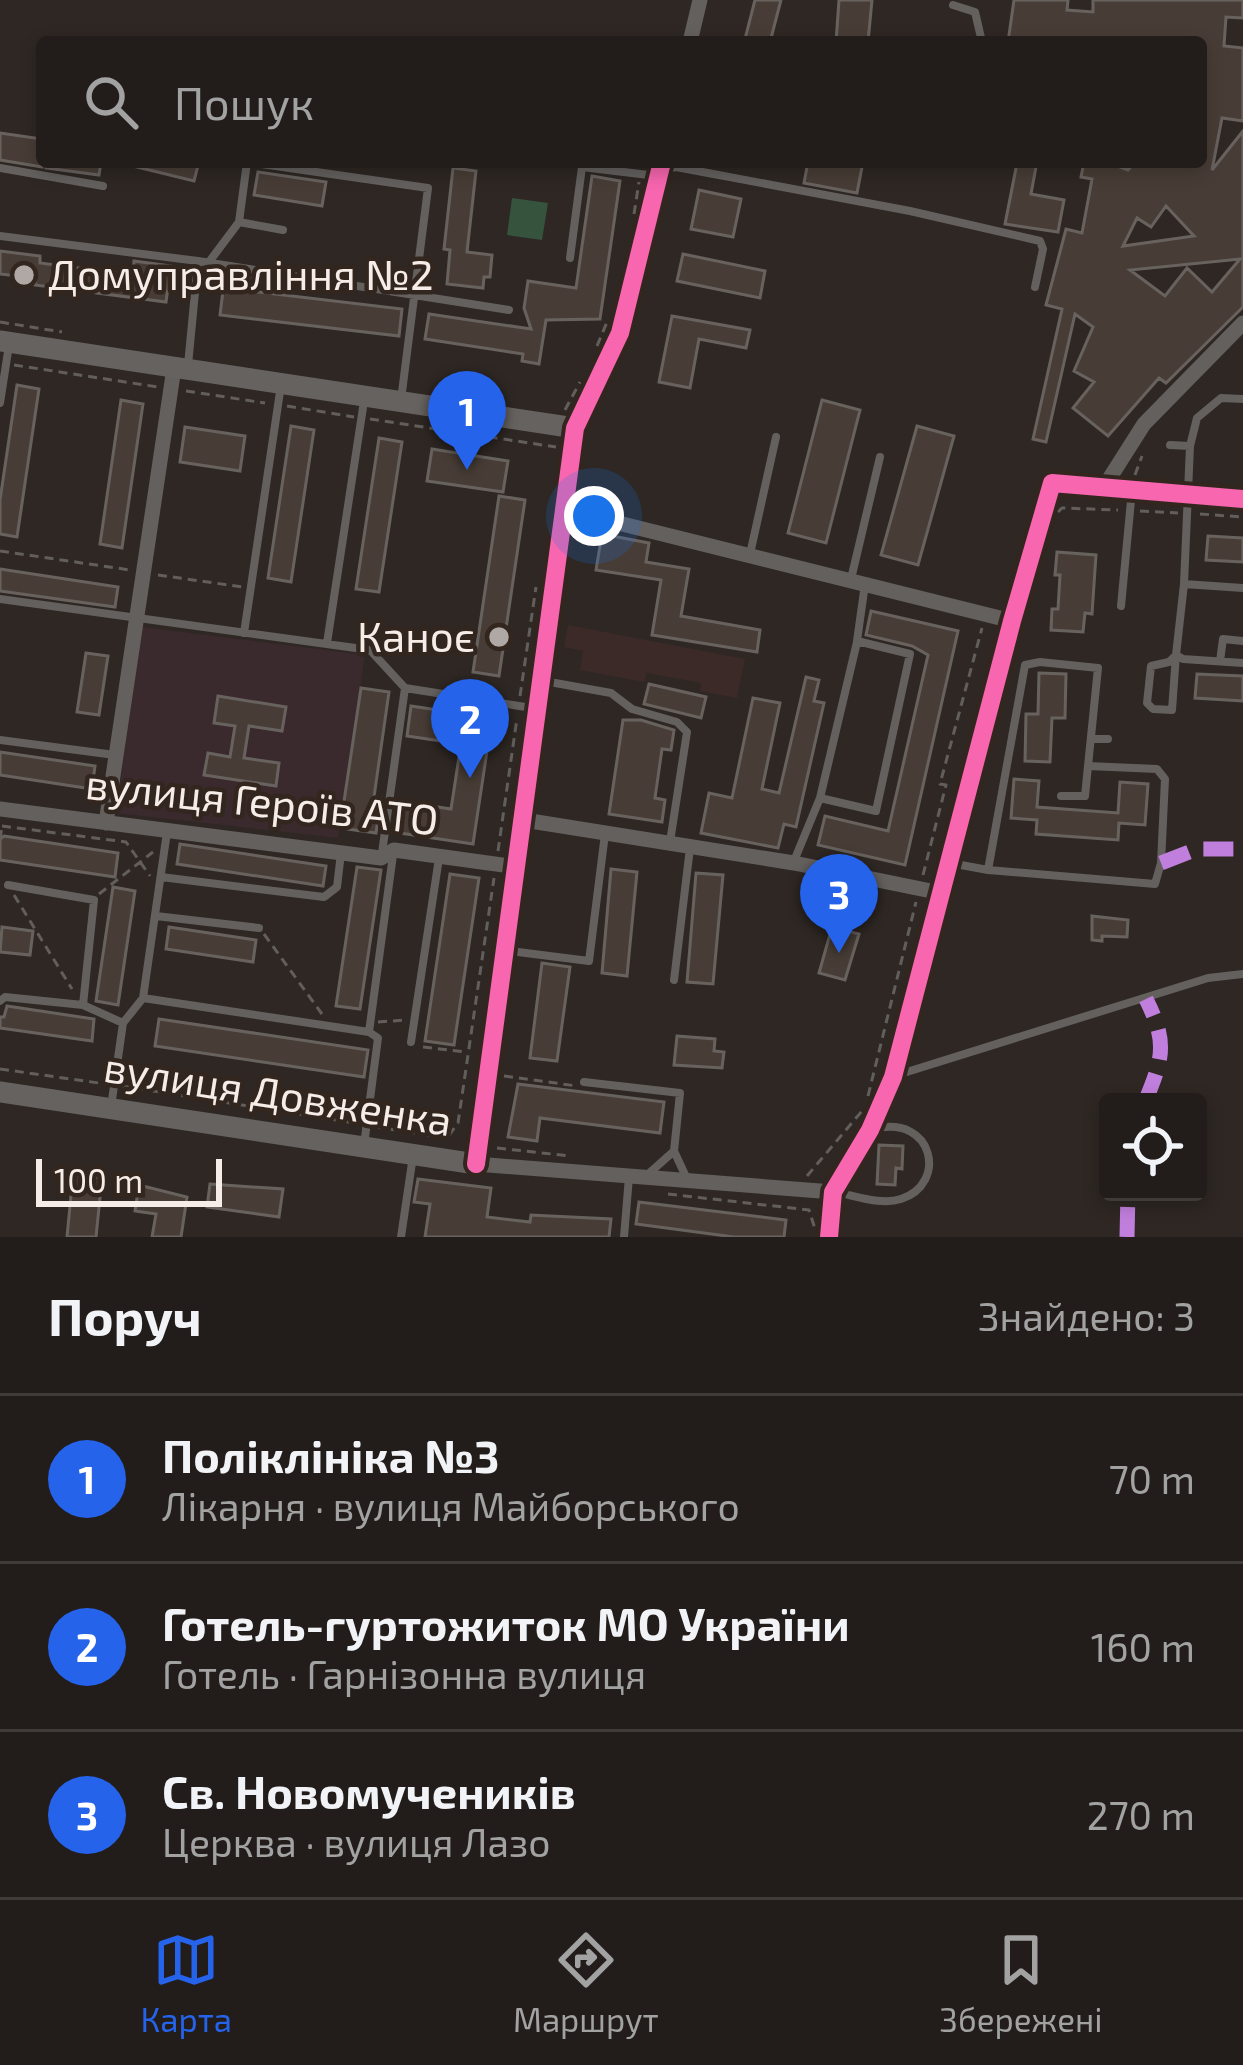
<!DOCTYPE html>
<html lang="uk">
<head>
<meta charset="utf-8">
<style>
  body { margin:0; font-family:"Exo 2",sans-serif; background:#2a2623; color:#f1f3f6 }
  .controls { position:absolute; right:36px; bottom:36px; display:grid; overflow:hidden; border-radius:12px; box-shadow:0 6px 18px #0003 }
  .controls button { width:108px; height:108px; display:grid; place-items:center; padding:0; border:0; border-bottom:3px solid #3f3b39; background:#221d1a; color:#f1f3f6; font:60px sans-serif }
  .scale { position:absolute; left:36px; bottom:30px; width:186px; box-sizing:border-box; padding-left:12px; border:6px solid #f6ede9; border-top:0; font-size:33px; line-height:42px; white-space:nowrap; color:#f6ede9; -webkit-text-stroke:9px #32261f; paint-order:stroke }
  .you { position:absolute; left:594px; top:516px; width:42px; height:42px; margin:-30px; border:9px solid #fff; border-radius:50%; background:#1a73e8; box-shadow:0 0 0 18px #1a73e833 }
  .badge { display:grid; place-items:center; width:78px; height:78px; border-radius:50%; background:#2563eb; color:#fff; font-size:39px; font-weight:700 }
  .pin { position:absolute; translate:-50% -99px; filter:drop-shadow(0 3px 6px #0008) }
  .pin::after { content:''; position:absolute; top:63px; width:42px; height:36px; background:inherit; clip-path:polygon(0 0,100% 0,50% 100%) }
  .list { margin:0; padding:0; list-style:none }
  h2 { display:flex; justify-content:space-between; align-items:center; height:156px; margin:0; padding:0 48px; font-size:51px }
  h2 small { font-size:39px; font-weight:400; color:#a2a2a2 }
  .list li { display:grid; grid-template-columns:78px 1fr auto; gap:36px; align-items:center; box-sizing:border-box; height:168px; padding:0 48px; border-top:3px solid #3f3b39 }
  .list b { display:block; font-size:45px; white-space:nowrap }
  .list p { margin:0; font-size:39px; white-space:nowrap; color:#a2a2a2 }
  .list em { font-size:39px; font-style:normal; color:#a2a2a2 }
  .icon { flex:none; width:66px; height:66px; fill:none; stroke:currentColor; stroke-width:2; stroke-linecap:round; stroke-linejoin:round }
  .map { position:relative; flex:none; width:1243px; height:1237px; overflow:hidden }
  .search { position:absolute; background:#221d1a; box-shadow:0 6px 18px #0003; left:36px; right:36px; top:36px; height:132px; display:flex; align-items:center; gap:30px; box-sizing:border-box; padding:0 42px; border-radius:12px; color:#a2a2a2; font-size:45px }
  .sheet { height:660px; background:#221d1a }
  nav { display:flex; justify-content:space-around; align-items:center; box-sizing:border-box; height:168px; border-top:3px solid #3f3b39; background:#221d1a; font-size:33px; color:#a2a2a2 }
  nav a { display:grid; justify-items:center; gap:6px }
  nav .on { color:#2563eb }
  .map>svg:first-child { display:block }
  .commercial { fill:#3c2a29 }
  .education { fill:#3b2a2d }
  .green { fill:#36533e }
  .building { fill:#483d36; stroke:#68625f; stroke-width:3; fill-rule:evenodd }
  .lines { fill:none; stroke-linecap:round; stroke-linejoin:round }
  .path { stroke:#625e5b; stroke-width:3; stroke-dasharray:9 6; stroke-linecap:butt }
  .lane { stroke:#63605e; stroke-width:8 }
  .street { stroke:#63605e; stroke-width:15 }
  .secondary { stroke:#65625f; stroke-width:21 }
  .quiet { stroke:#c07fdc; stroke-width:15; stroke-dasharray:30 15; stroke-linecap:butt }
  .cycleway-casing { stroke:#32261f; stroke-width:26 }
  .cycleway { stroke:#f766af; stroke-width:18 }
  .poi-dot { fill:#b0a8a4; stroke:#32261f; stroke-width:4.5 }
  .labels { text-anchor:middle; stroke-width:9; stroke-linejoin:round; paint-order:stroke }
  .poi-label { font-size:42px; fill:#f6ede9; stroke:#32261f; text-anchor:start }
  .street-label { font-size:42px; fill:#f6ede9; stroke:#32261f }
</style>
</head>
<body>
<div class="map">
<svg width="1243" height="1237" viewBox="0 0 1243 1237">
  <rect width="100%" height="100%" fill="#2e2723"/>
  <!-- commercial -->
  <path class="commercial" d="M568 625 745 659 737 698 700 691 701 683 647 673 644 682 580 670 583 651 564 647Z"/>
  <!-- education -->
  <path class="education" d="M142 627 365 655 338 838 116 813Z"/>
  <!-- green -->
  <path class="green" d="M512 198 548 203 542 240 507 235Z"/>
  <!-- building -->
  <path class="building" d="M755 0H781L770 42 745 39Z
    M839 0H872L868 42H836Z
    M1014 0H1068L1067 10 1093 12V0H1243V18L1226 17 1224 46 1243 48V121L1222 118 1212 170 1243 131V307L1166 383 1159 378 1108 436 1073 408 1094 382 1074 371 1093 327 1075 314 1046 442 1033 439 1062 309 1046 305 1066 229 1082 233 1092 179 1081 177 1084 162H1107L1128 170 1135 162H1201V42H1008ZM1166 206 1194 236 1123 246 1137 218 1151 227ZM1240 259 1212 292 1187 268 1165 296 1130 270Z
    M0 133 42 139V167L0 160Z
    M46 162H101L99 175 46 168Z
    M133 162H199L194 181 133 166Z
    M808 162H863L857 193 804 183Z
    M1017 163 1036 167 1031 194 1064 200 1058 232 1005 224Z
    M453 168 476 171 467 252 492 255 490 277H484L483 288 447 284 450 250 444 249Z
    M258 172 326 182 322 206 254 195Z
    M592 176 620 181 600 319 546 320 539 364 522 361 523 354 425 339 429 314 531 329 524 308 528 281 576 288Z
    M699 190 741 199 733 237 691 229Z
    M0 251 40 256V263L133 275 134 261 171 266 166 302 35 285 36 278 0 274Z
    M683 254 765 271 760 298 677 281Z
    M225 274 260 279 258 292 402 309 399 336 220 315Z
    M672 316 750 330 746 348 699 339 690 388 659 382Z
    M17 385 39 389 17 537 0 534V500Z
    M121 400 143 404 122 548 100 544Z
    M822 400 860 410 826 543 788 533Z
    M291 426 314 430 291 582 268 578Z
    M917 426 954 436 918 565 881 555Z
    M185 427 245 436 240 471 180 462Z
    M379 438 402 442 379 592 356 589Z
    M432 449 508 461 503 492 427 481Z
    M499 496 525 500 499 676 473 672Z
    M602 534 649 543 646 562 689 569 681 616 760 630 757 652 652 635 661 580 596 570Z
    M1208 536 1243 538V562L1206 560Z
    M1057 552 1096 555 1092 614 1085 613 1083 632 1051 630 1052 609H1058L1060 575H1055Z
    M0 569 118 587 115 607 0 591Z
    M871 611 958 631 905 865 818 845 825 816 888 831 928 655 912 646 866 635Z
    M86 653 108 656 99 715 77 712Z
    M1039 673 1066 674 1065 718H1052L1050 762 1025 761 1026 714H1038Z
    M1197 674 1243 676V701L1195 698Z
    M806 677 819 680 814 701 824 703 796 827 784 824 778 848 701 833 709 793 732 798 753 698 780 703 762 789 779 793Z
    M649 684 706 697 701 718 644 704Z
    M361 688 389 692 374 797 381 798 376 833 340 828Z
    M218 696 286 707 282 731 249 726 244 758 279 763 276 786 204 775 208 753 230 757 235 726 214 723Z
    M411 706 492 718 473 844 393 832 398 801 451 809 461 744 407 736Z
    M623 720H641L674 730 671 750 662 749 655 798 665 800 662 822 609 814Z
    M0 752 95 766 92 789 0 775Z
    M1014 779 1039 781 1037 807 1118 813 1120 782 1148 784 1145 825 1119 823 1118 840 1036 834 1037 820 1011 818Z
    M4 836 118 853 115 877 0 860V839Z
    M180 844 326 866 323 886 177 864Z
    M357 867 381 870 360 1009 336 1006Z
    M611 869 637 872 627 976 602 973Z
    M696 873 723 875 713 984 687 982Z
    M450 874 479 878 454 1045 425 1041Z
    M113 887 135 891 118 1005 96 1001Z
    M1092 916 1128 920 1127 937 1102 936V941L1092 940Z
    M2 927 33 931 30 955 0 952Z
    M169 927 256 940 253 962 166 949Z
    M832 927 859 934 845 980 819 973Z
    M542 963 570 967 557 1061 530 1058Z
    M7 1006 94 1019 92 1041 0 1028V1017H4Z
    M159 1019 368 1050 364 1077 155 1046Z
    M677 1036 715 1039 714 1051 724 1052 722 1068 674 1065Z
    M518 1084 664 1102 660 1133 540 1118 537 1141 508 1137Z
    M879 1145 903 1146 902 1169 896 1168 895 1185 877 1184Z
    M73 1175 102 1178 96 1237H67Z
    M418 1179 491 1188 487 1217 530 1222 531 1215 611 1219 609 1237H425L430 1204 414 1202Z
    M210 1184 283 1189 279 1217 207 1207Z
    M139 1185 187 1197 181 1237H152L156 1214 135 1211Z
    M639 1202 786 1220 784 1237H734L636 1224Z"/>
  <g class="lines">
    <!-- path -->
    <path class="path" d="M634 214 639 182
      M0 322 62 332
      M597 346 607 322
      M14 365 158 387
      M186 391 265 403
      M287 406 354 417
      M565 410 580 382
      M370 419 556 447
      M1135 475 1142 456
      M1140 511 1178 513
      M1058 512 1062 508 1118 510
      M1200 514 1243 517
      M0 551 130 570
      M158 575 243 587
      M520 696 536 587
      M2 826 126 842 150 876
      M0 839 2 826
      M498 851 517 718
      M923 875 946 785 940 784 982 628
      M99 894 153 852
      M14 895 72 989
      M264 934 322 1014
      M378 1022 405 1020
      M423 1047 467 1052
      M0 1069 106 1084
      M504 1076 577 1086
      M122 1086 355 1123
      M868 1096 916 902
      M376 1127 447 1138 458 1123 494 878
      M497 1148 570 1156
      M807 1176 862 1111
      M668 1194 809 1210 816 1232"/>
    <!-- lane -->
    <path class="lane" d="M953 5 975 12 982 42
      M0 168 103 186
      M662 170 676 167 910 211 1040 241 1043 249 1035 287
      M283 230 239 222 247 162 428 188 401 400
      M0 236 198 261 188 365
      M570 258 582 167 657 176
      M198 261 509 310
      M209 262 239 222
      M1243 399 1221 398 1197 418 1190 446 1184 584 1176 655 1183 659 1243 663
      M0 403 9 345
      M1170 445 1190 446
      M750 554 776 437
      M851 579 880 457
      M1184 584 1243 588
      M0 599 370 650 405 688 532 708
      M1121 606 1132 490
      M244 633 281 385
      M327 643 364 401
      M1176 655 1172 710 1153 709 1147 703 1151 666 1169 662Z
      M1220 661 1223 639 1243 641
      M544 681 611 693 632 709 677 722 687 732 670 842
      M1091 739H1108
      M0 740 115 755
      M1061 796H1085L1088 766
      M820 798 857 642
      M382 853 405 688
      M794 861 820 798 876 811 910 654 857 641 865 584
      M950 863 988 870 1155 884 1161 863 1165 779 1157 769 1088 766 1098 668 1040 662 1025 665 988 870
      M161 877 324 897 337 887 341 853
      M8 885 94 900 83 1005 123 1023
      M156 916 259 928
      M510 951 589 961 605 834
      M674 980 690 848
      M143 998 369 1032
      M0 1001 5 997 83 1005
      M411 1042 439 858
      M894 1076 1208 978 1243 974
      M584 1082 680 1093 674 1151 646 1176
      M111 1107 123 1023 143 998 167 832
      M364 1145 378 1038 369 1032 393 855
      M674 1151 687 1179
      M834 1192C855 1195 880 1206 901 1199 948 1184 934 1114 874 1129
      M401 1237 413 1156
      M624 1237 629 1177"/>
    <!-- street -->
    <path class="street" d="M690 42 700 0
      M575 428 620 333 662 162
      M1104 487 1144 424 1243 323
      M566 510 1012 621
      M0 809 381 858 394 850 517 867
      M524 820 794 863 941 893
      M106 823 174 368
      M476 1164 833 1192
      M829 1237 833 1192 870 1130 893 1077 1012 621 1052 483 1243 499"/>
    <!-- secondary -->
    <path class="secondary" d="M0 341 575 428 476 1164 0 1092"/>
    <!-- quiet -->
    <path class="quiet" d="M1161 863 1197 849H1243
      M1145 1102C1163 1058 1168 1043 1146 999
      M1127 1237 1128 1192"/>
    <!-- cycleway casing -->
    <g class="cycleway-casing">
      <path id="cycleway" d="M476 1164 575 428 620 333 662 162
        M829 1237 833 1192 870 1130 893 1077 1012 621 1052 483 1243 499"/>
    </g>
    <!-- cycleway -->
    <use href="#cycleway" class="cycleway"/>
  </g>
  <!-- markers -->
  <g class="poi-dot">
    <circle cx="24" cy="275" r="12"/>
    <circle cx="499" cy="637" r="12"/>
  </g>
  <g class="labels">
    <!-- poi labels -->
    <g class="poi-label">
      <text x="48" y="290">Домуправління №2</text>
      <text x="475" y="652" text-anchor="end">Каноє</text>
    </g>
    <!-- street labels -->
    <g class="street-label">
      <text transform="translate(262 802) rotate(6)" y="15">вулиця Героїв АТО</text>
      <text transform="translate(278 1094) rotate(9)" y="15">вулиця Довженка</text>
    </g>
  </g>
</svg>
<div class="controls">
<button><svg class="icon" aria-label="locate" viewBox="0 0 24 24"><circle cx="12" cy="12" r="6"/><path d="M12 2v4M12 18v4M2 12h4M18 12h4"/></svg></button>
</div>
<div class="scale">100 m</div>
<div class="you"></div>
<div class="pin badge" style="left:467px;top:470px">1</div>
<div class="pin badge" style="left:470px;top:778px">2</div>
<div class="pin badge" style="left:839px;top:953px">3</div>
<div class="search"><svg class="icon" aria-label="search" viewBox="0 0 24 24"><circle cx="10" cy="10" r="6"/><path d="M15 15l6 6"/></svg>Пошук</div>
</div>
<section class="sheet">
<h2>Поруч<small>Знайдено: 3</small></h2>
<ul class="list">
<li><span class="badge">1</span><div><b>Поліклініка №3</b><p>Лікарня · вулиця Майборського</p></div><em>70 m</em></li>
<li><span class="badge">2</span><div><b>Готель-гуртожиток МО України</b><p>Готель · Гарнізонна вулиця</p></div><em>160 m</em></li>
<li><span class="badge">3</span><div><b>Св. Новомучеників</b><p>Церква · вулиця Лазо</p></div><em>270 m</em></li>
</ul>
</section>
<nav>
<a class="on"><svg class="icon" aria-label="map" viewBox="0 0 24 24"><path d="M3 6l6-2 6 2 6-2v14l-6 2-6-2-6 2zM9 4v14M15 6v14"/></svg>Карта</a>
<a><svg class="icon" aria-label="directions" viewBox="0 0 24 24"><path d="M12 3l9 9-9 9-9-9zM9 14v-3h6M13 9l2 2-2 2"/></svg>Маршрут</a>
<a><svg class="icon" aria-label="saved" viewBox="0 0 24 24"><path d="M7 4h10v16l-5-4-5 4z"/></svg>Збережені</a>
</nav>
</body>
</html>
